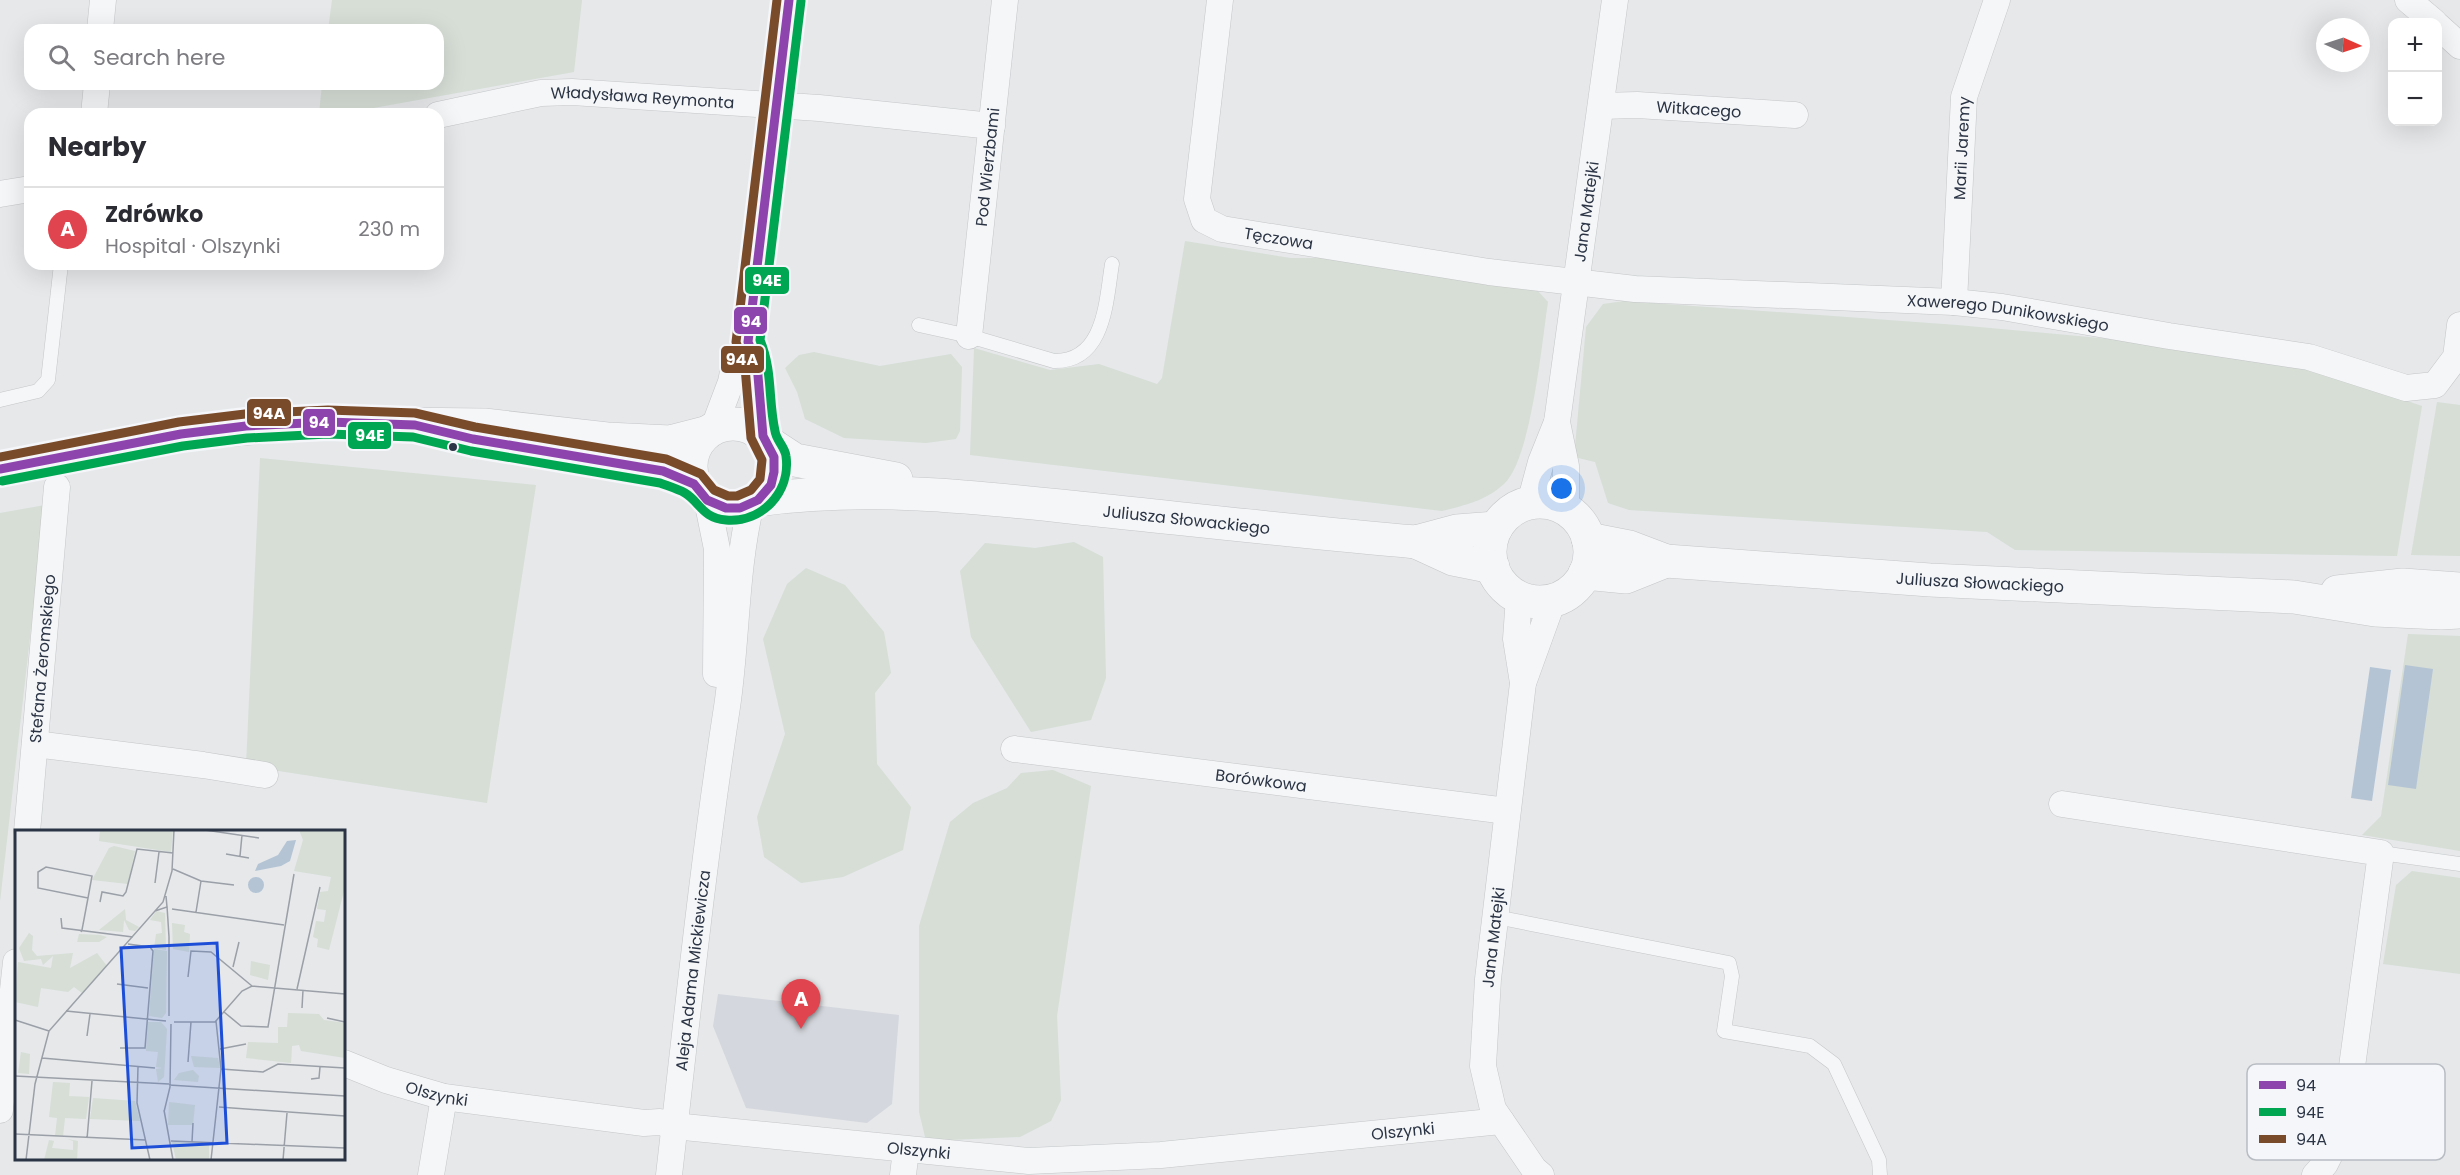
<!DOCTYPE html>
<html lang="en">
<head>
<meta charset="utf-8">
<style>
  body { margin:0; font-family:Poppins,sans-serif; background:#f7f7f7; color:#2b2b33 }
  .controls { position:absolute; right:18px; top:18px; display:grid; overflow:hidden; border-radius:12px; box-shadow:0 6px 24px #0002 }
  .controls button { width:54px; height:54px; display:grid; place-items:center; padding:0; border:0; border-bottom:2px solid #e1e1e2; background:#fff; color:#2b2b33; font:30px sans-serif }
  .compass { position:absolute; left:2316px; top:18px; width:54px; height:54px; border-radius:50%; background:#fff; box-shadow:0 6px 24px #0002; rotate:93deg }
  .you { position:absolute; left:1562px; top:489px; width:21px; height:21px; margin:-15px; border:4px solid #fff; border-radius:50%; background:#1a73e8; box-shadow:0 0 0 9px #1a73e833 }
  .badge { display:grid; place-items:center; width:39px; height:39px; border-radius:50%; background:#b45309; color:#fff; font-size:20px; font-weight:700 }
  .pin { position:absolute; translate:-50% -50px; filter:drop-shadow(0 2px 3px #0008) }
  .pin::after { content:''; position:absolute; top:32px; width:21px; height:18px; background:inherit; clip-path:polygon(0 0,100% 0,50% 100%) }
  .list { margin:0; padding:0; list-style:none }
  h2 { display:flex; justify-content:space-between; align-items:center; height:78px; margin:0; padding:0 24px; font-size:26px }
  h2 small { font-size:20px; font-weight:400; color:#7c7c81 }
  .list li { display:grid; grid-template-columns:39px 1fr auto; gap:18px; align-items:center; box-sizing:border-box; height:84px; padding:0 24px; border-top:2px solid #e1e1e2 }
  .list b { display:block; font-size:22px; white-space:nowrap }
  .list p { margin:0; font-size:20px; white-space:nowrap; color:#7c7c81 }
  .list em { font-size:20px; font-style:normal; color:#7c7c81 }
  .icon { flex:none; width:33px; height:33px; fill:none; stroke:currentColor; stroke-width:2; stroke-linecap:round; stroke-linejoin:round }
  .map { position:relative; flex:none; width:2460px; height:1175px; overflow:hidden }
  .search { position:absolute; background:#fff; box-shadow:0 6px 24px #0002; left:24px; top:24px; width:420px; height:66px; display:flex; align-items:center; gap:15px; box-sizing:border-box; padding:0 21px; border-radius:18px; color:#7c7c81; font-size:22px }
  .panel { position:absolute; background:#fff; box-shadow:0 6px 24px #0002; left:24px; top:108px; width:420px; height:162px; border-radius:18px }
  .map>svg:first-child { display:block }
  .built { fill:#d4d7dd }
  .green { fill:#d6ded6 }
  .water { fill:#b4c4d5 }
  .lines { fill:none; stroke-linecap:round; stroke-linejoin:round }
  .service-casing { stroke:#c4c6c8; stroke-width:15 }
  .minor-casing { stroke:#c4c6c8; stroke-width:27 }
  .tertiary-casing { stroke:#c4c6c8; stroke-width:34 }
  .service { stroke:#f5f6f7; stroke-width:14 }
  .minor { stroke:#f5f6f7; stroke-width:26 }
  .tertiary { stroke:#f5f6f7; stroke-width:33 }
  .bus-1-casing { stroke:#f4f6f9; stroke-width:14 }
  .bus-2-casing { stroke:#f4f6f9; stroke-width:14 }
  .bus-3-casing { stroke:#f4f6f9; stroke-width:14 }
  .bus-1 { stroke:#8e44ad; stroke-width:9 }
  .bus-2 { stroke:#00a651; stroke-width:9 }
  .bus-3 { stroke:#7a4b2a; stroke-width:9 }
  .bus-dot { fill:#2b3445; stroke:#f4f6f9; stroke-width:2 }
  .labels { text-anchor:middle; stroke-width:4.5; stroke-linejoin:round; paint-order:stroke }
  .street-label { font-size:16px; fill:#2b3445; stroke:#f4f6f9 }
  .inset-road { fill:none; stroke:#9ba0a8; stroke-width:1.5 }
  .view { fill:#1d4ed8; fill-opacity:0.15; stroke:#1d4ed8; stroke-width:3 }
  .inset-edge { fill:none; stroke:#2b3445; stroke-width:3 }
  .key { fill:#f4f6f9; stroke:#b8bcc3; stroke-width:1.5 }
  .key-label { font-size:16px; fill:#2b3445 }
  .line-badge { stroke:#f4f6f9; stroke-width:2 }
  .badge-label { font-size:16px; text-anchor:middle; font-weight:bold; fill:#fff }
</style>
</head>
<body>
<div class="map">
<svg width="2460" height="1175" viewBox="0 0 2460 1175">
  <rect width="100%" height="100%" fill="#e6e8ea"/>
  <!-- built -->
  <path class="built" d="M718 994 899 1015 892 1104 867 1123 746 1108 713 1026Z"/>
  <!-- green -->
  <path class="green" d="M332 0H582L574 72 340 114H319L322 84H438V30H328Z
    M1185 241 1291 258H1356L1536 289 1548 302C1542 341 1531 460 1504 484 1485 501 1466 505 1442 511L970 455 974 348 1050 370 1099 364 1157 384 1162 378Z
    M1624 301 1957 325 2121 340 2307 367 2422 406 2397 556 2015 550 1987 532 1629 510 1608 503 1595 462 1574 457 1586 327 1603 304Z
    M814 352 880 366 951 354 962 367 960 431 956 439 926 443 844 438 805 419 797 392 785 368 799 355Z
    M2437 402 2460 405V556L2411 555Z
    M260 458 536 485 487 803 246 766Z
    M45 505 0 902V513Z
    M1074 542 1103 557 1106 678 1091 720 1031 732 971 637 960 571 985 543 1035 548Z
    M806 568 845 585 884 632 891 673 875 693 877 764 911 807 903 850 843 877 801 883 764 857 757 817 785 734 763 639 787 584Z
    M2408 634 2460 636V851L2362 835 2381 816Z
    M1053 770 1091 786 1057 1016 1061 1100 1051 1121 1020 1137 926 1141 919 1112V926L950 822 973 803 1007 788 1021 773Z
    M2412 871 2460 878V974L2383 964 2396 885Z"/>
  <!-- water -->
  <path class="water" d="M2405 665 2433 669 2416 789 2388 785Z
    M2370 667 2391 670 2372 801 2351 798Z"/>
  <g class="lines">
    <!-- service casing -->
    <g class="service-casing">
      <path id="service" d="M919 325 969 336 1054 361C1105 362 1106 301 1112 264
        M0 400 38 391 48 380 61 264
        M2381 853 2460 864
        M1496 917 1729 963 1732 976 1724 1031 1810 1046 1834 1064 1879 1160 1880 1175"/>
    </g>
    <!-- minor casing -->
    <g class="minor-casing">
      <g id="minor">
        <path id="s1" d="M1220 0 1197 199 1204 220 1222 229 1489 272 1635 289 1954 302 2002 307 2169 336 2309 357 2406 388 2435 385 2456 357 2460 325"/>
        <path d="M2408 0 2434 22"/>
        <path d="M2438 26 2460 46"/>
        <path d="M100 30 103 0"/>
        <path id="s2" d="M1601 106 1637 105 1795 115"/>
        <path d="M94 114 97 84"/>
        <path id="s3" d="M438 115 541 93 572 92 819 108 992 126"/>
        <path d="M0 194 30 189"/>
        <path id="s4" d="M1954 302 1964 97 1997 0"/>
        <path id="s5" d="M969 336 1005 0"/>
        <path d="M1557 422 1566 466V509"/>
        <path d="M714 427 731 382 736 357 748 342"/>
        <path d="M763 436 757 364 748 342 789 0"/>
        <path d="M707 500 717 549 716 674"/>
        <path id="s6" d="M1530 503 1541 462 1557 422 1615 0"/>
        <path d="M1519 597 1516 639 1523 683"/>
        <path d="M35 744 203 765 265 775"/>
        <path id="s7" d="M1014 749 1507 811"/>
        <path d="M2062 804 2381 853 2348 1096 2337 1140 2325 1164 2315 1175"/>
        <path id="s8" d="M27 832 57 487"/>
        <path id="s9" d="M344 1063 386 1080 444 1097 644 1123 660 1122 674 1126 1029 1161 1161 1155 1501 1121"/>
        <path d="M0 1110 16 962"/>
        <path d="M431 1175 444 1097"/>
        <path id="s10" d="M669 1175C687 1019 703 862 727 707 737 640 735 571 751 504"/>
        <path d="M903 1175 906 1150"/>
        <path id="s11" d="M1541 1175 1534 1169 1493 1109 1483 1066 1488 979 1523 683 1553 600"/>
      </g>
    </g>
    <!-- tertiary casing -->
    <g class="tertiary-casing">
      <g id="tertiary">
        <circle cx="733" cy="466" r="42"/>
        <path d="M769 443 795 460 896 479"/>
        <path d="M561 455 663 471 694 484"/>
        <path d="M0 469 181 434 310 423 484 425 607 439 670 442 705 433"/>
        <path id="s12" d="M758 500C872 484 985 498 1098 510 1204 521 1310 533 1416 542L1457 531 1496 528"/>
        <circle cx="1540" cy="552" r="50"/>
        <path id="s13" d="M1588 539 1629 547 1666 561 1930 580 2294 597 2375 610 2441 613 2460 612"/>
        <path d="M1416 542 1453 559 1493 567"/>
        <path d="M1585 573 1626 577 1666 561"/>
        <path d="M2337 592 2403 585 2460 589"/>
      </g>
    </g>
    <!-- service -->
    <use href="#service" class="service"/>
    <!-- minor -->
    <use href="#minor" class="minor"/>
    <!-- tertiary -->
    <use href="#tertiary" class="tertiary"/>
    <!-- bus-1 casing -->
    <g class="bus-1-casing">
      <path id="bus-1" d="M0 469 181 434 246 426 328 422 415 425 473 439 663 471 694 484 707 500 726 508H740L758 500 771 485 774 472V457L763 436 757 364 748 342 789 0"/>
    </g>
    <!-- bus-2 casing -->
    <g class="bus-2-casing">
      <path id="bus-2" d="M2 481 183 446 247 438 328 434 413 437 471 451 660 483C668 486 678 489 685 493 700 502 702 518 726 520 762 523 791 492 786 456 785 447 776 440 775 431 768 399 773 372 760 340L801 1"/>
    </g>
    <!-- bus-3 casing -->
    <g class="bus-3-casing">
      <path id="bus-3" d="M0 457 179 422 245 414 328 410 415 413 475 427 666 459 701 474 714 490 728 496H737L751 490 760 479 762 460 751 438 745 367 736 342 777 0"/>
    </g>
    <!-- bus-1 -->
    <use href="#bus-1" class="bus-1"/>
    <!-- bus-2 -->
    <use href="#bus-2" class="bus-2"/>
    <!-- bus-3 -->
    <use href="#bus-3" class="bus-3"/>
  </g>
  <!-- markers -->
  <circle class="bus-dot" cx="453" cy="447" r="5"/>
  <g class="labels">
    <!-- street labels -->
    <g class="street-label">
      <text dy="6" stroke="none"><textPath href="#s3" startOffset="207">Władysława Reymonta</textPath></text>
      <text dy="6" stroke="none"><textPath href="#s2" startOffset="98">Witkacego</textPath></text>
      <text dy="6" stroke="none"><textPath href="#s4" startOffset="154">Marii Jaremy</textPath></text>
      <text dy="6" stroke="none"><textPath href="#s5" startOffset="170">Pod Wierzbami</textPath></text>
      <text dy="6" stroke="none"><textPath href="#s6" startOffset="298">Jana Matejki</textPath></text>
      <text dy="6" stroke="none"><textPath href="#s1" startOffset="300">Tęczowa</textPath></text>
      <text dy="6" stroke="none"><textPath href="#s1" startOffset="1034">Xawerego Dunikowskiego</textPath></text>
      <text dy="6" stroke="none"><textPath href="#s12" startOffset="430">Juliusza Słowackiego</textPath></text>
      <text dy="6" stroke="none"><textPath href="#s13" startOffset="396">Juliusza Słowackiego</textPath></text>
      <text dy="6" stroke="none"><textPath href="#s8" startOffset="174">Stefana Żeromskiego</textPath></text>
      <text dy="6" stroke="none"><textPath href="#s7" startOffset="249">Borówkowa</textPath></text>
      <text dy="6" stroke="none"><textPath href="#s11" startOffset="255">Jana Matejki</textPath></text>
      <text dy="6" stroke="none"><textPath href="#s10" startOffset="206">Aleja Adama Mickiewicza</textPath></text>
      <text dy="6" stroke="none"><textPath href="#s9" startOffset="98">Olszynki</textPath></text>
      <text dy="6" stroke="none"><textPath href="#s9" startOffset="1070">Olszynki</textPath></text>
      <text dy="6" stroke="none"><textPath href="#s9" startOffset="584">Olszynki</textPath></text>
    </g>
  </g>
  <!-- overview -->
  <g transform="translate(15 830)">
    <rect width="330" height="330" fill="#e6e8ea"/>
    <path d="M85 0H158L156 22 84 11ZM284 0H330V57L314 120 302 117 303 109 298 107 301 91 309 92 311 80 302 79 305 62 313 61 316 47 279 41 288 10ZM99 16 120 21 113 54 77 50 94 18ZM110 79 111 90 124 97 120 101 114 100 109 90 108 102 84 100ZM141 81 150 83 151 120 139 118 141 104 147 103 146 92 135 90ZM157 93 170 95 169 102 175 104 174 122 158 119ZM14 103 18 106 17 120 22 126 58 123 55 138 82 123 92 136 67 163 59 157 53 162 26 158 23 177 0 172 3 132 36 138 38 126 28 135 26 129 9 131 4 118ZM64 104 85 105 92 107 84 112H62ZM139 119 152 121 151 183 147 188 134 186ZM236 131 255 135 253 150 235 145ZM273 183 304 184 309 190 330 193V228L286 221 284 215 277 216 276 233 231 228 233 212 263 213V197H272ZM133 192H146L152 199 149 247 143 252 141 239 147 238 141 237 143 222 131 221ZM6 222 15 224 14 244 3 243ZM176 226 203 228 205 238 179 237ZM178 240 184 246 183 252 159 250 164 243ZM38 252 55 253 54 266 74 267 71 289 50 288 48 306H40L42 288 34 287ZM78 268 120 271 125 291 75 289ZM154 272 180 275 178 295H153ZM52 309 63 311 62 330H29L34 310 39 311 37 318 58 320V311ZM157 312 194 314V330H161Z" fill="#d6ded6"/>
    <path d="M281 10 275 31 266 36 240 41 243 34 263 25 272 11ZM233 55a8 8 0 1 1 16 0a8 8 0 1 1-16 0Z" fill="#b4c4d5"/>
    <path class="inset-road" d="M190 0 244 8M211 24 234 28M225 26 227 5M158 39 186 51 219 55M140 53 144 22M85 72 87 62 108 66 111 62 122 19 158 23M152 76 154 107M157 79 269 95M140 81 152 77 151 66M181 82 186 51M46 88 47 98 118 107M66 102 67 100 73 68 77 46 31 37 23 42V58L73 68M218 137 224 112M173 147 176 121 196 122 237 156M102 154 133 158M282 159 305 57M287 178 288 160M51 181 151 191M209 182 226 196 253 197 279 44M154 186V107M312 188 330 192M0 190 34 201M159 192H200L227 161 237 156 330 164M72 206 75 184M105 218H130L138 121 135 117 113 114M205 219 231 214M27 228 140 238M173 232 176 192M123 237 122 273 135 330M206 239 248 242 263 234 330 238M0 246 154 254M296 249 304 248 305 237M154 255 330 266M204 277 330 286M149 280 158 330M149 282 155 257 156 194M0 304 131 310M72 309 77 251M156 311 330 318M177 312 178 293M11 330 20 254 34 201 148 72 157 41 159 0M196 330 206 239 201 191M268 330 272 283"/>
    <path class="view" d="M202 113 212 313 117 318 106 118Z"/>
    <rect width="330" height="330" class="inset-edge"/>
  </g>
  <!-- legend -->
  <rect x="2247" y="1064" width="198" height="96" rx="9" class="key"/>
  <rect x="2259" y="1081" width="27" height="8" fill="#8e44ad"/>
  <rect x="2259" y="1108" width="27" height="8" fill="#00a651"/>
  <rect x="2259" y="1135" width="27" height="8" fill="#7a4b2a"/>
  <g class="key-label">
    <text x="2296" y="1091">94</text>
    <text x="2296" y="1118">94E</text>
    <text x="2296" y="1145">94A</text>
  </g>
  <g class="line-badge">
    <rect x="744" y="266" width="46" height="29" rx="6" fill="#00a651"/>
    <rect x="733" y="306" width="35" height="29" rx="6" fill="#8e44ad"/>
    <rect x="720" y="345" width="45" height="29" rx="6" fill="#7a4b2a"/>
    <rect x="246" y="398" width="46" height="29" rx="6" fill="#7a4b2a"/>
    <rect x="302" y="408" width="34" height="29" rx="6" fill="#8e44ad"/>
    <rect x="347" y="421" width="45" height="29" rx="6" fill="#00a651"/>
  </g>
  <g class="badge-label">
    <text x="767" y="286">94E</text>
    <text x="751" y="327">94</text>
    <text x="742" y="365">94A</text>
    <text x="269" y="419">94A</text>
    <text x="319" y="428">94</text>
    <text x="370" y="441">94E</text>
  </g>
</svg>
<div class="controls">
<button>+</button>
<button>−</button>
</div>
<svg class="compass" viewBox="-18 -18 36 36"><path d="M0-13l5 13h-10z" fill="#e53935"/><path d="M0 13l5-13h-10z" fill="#7c7c81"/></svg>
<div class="you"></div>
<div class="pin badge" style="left:801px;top:1029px;background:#e0444e">A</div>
<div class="search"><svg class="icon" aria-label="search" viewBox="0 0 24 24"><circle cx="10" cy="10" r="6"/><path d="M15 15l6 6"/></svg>Search here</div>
<section class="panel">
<h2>Nearby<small></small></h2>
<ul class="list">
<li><span class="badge" style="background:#e0444e">A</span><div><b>Zdrówko</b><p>Hospital · Olszynki</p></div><em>230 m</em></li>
</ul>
</section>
</div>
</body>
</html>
